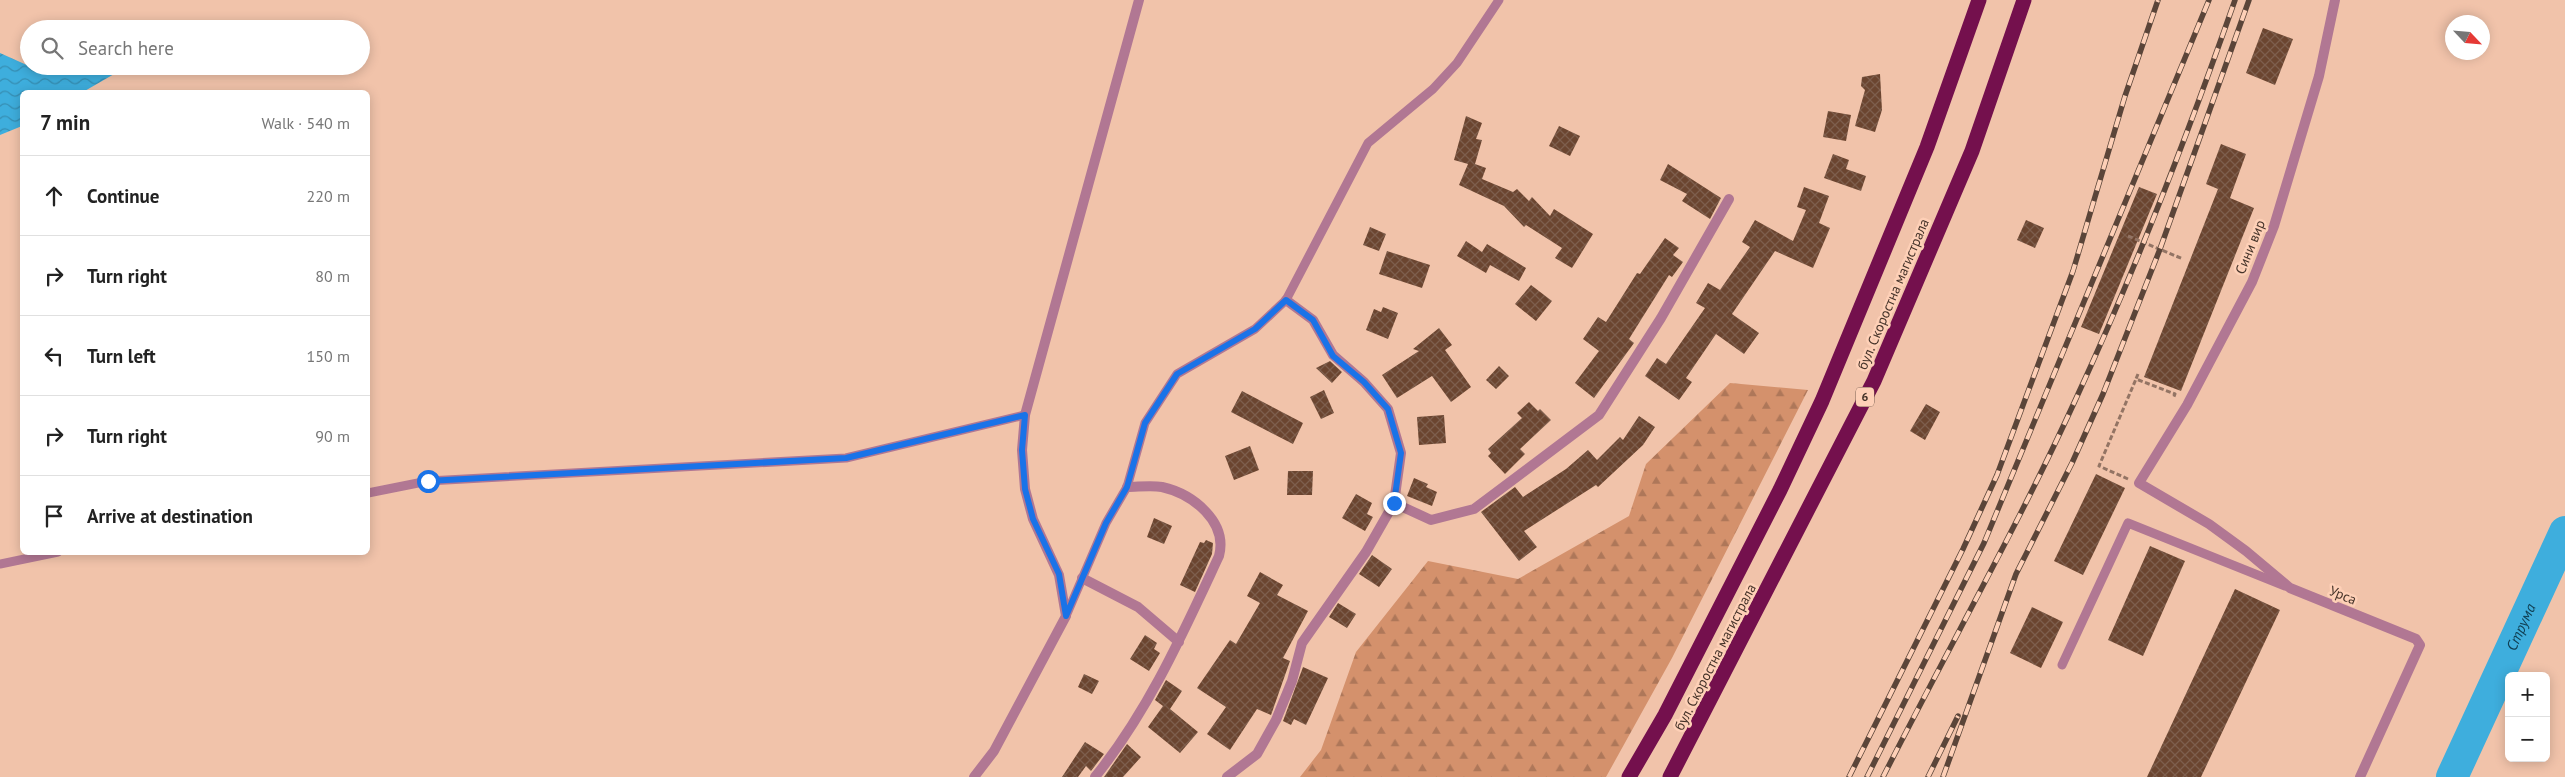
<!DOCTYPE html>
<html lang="en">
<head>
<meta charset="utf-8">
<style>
  body { margin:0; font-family:"PT Sans",sans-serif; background:#f6f6f6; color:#222 }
  .controls { position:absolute; right:15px; bottom:15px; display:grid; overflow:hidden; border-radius:8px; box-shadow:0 2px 12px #0003 }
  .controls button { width:45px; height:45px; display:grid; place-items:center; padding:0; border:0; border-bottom:1px solid #e0e0e0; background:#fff; color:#222; font:25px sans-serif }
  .compass { position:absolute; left:2445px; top:15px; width:45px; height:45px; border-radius:50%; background:#fff; box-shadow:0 2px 12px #0003; rotate:116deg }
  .stop { position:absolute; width:15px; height:15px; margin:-11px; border:4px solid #1a73e8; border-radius:50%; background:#fff }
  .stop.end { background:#1a73e8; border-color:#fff; box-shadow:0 1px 5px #0008 }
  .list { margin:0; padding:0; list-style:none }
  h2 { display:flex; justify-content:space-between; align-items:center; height:65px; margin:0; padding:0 20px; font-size:21px }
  h2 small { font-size:16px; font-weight:400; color:#767676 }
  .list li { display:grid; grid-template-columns:32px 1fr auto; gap:15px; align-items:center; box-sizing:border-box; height:80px; padding:0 20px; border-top:1px solid #e0e0e0 }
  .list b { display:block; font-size:19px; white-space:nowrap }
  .list em { font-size:16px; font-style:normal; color:#767676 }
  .icon { flex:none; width:28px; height:28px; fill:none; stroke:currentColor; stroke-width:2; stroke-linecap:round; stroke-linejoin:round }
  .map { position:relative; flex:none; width:2565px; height:777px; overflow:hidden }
  .search { position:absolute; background:#fff; box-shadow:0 2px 12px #0003; left:20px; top:20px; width:350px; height:55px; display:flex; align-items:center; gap:12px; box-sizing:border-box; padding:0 18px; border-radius:28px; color:#767676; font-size:19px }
  .panel { position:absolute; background:#fff; box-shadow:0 2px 12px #0003; left:20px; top:90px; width:350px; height:465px; border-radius:8px }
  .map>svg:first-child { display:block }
  .forest { fill:url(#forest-firs) }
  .water { fill:url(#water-waves) }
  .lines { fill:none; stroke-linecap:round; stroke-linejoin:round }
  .river { stroke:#3eaedd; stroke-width:32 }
  .building { fill:url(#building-cross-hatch) }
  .path { stroke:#937464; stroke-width:3; stroke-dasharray:5 2.5; stroke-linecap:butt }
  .lane { stroke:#b17793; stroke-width:9 }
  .street { stroke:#b17793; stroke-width:10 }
  .highway { stroke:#74104d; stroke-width:15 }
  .rail-casing { stroke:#5b4539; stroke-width:5.5 }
  .rail { stroke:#fed0b7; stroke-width:4; stroke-dasharray:11; stroke-linecap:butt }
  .route { stroke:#1a73e8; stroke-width:6 }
  .labels { text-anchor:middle; stroke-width:5; stroke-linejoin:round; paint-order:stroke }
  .shield { fill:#fed0b7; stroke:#7c6254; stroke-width:1 }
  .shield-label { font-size:12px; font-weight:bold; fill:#453329 }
  .street-label { font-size:14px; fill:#453329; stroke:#fed0b7 }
  .water-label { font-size:15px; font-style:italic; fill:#114054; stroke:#fed0b7 }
</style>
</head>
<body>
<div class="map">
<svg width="2565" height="777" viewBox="0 0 2565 777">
  <defs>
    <pattern id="forest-firs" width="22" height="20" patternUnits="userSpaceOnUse" patternTransform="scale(1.25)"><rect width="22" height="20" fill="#d4916c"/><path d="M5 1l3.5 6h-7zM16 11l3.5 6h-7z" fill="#ae7759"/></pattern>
    <pattern id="water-waves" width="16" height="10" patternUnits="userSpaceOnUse" patternTransform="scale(1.25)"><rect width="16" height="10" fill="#3eaedd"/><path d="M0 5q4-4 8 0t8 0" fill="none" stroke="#368eb3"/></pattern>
    <pattern id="building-cross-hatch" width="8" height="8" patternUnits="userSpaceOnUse" patternTransform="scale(1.25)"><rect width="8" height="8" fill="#6b4530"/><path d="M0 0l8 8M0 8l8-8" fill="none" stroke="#7d5e4d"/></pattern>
  </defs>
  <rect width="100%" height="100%" fill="#f1c3aa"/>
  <!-- forest -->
  <path class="forest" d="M1730 383 1808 390 1672 658 1606 777H1300L1321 750 1356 652 1428 561 1518 579 1629 516 1646 464Z"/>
  <!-- water -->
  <path class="water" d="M0 53 29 66 80 71 93 66H128L83 92H22V126L0 135Z"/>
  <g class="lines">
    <!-- river -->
    <path class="river" id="s1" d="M2452 777 2565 532"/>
  </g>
  <!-- building -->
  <path class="building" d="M2263 28 2293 39 2275 85 2246 73Z
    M1880 74 1882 110 1875 132 1855 126 1865 90 1861 86 1862 77Z
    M1828 111 1851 115 1846 141 1823 137Z
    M1466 116 1482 123 1476 139 1482 140 1475 164 1486 168 1482 179 1513 192 1517 189 1529 201 1532 197 1550 216 1554 209 1593 234 1572 268 1555 258 1562 248 1526 225 1524 227 1504 206 1459 185 1468 164 1454 160Z
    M1559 126 1580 136 1570 156 1549 146Z
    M2221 144 2246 154 2230 198 2254 208 2181 391 2144 377 2218 189 2206 184Z
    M1833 154 1849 160 1846 169 1866 176 1861 191 1824 178Z
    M1668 164 1721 198 1710 219 1682 201 1687 194 1660 180Z
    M1804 187 1829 196 1819 223 1830 228 1813 268 1775 251 1732 314 1759 333 1744 354 1716 334 1686 378 1692 382 1679 400 1645 376 1657 358 1666 364 1705 308 1696 303 1708 283 1720 290 1750 247 1742 242 1755 220 1793 241 1806 210 1797 207Z
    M2139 187 2157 194 2099 334 2081 327Z
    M2026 220 2044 228 2035 248 2017 240Z
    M1370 227 1386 234 1379 251 1363 245Z
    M1665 238 1679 248 1673 255 1683 262 1672 277 1669 275 1629 339 1634 343 1594 398 1575 383 1599 351 1583 339 1598 317 1606 322 1637 273 1640 274Z
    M1466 241 1482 252 1487 244 1526 268 1519 281 1490 265 1486 273 1457 256Z
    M1387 251 1430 265 1422 288 1379 274Z
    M1531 285 1552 301 1536 321 1515 304Z
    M1383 307 1398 313 1388 339 1366 330 1374 309 1381 312Z
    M1439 328 1452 345 1445 350 1471 387 1451 402 1432 376 1397 398 1382 375 1419 351 1413 349Z
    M1330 361 1342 372 1332 383 1316 368Z
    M1499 366 1509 376 1496 389 1486 380Z
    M1324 390 1334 413 1321 419 1310 397Z
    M1242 391 1303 423 1293 444 1231 412Z
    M1529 402 1538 411 1540 409 1551 420 1520 449 1525 454 1505 474 1488 456 1491 453 1488 449 1522 418 1517 413Z
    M1926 404 1940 412 1925 440 1910 431Z
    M1444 415 1446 443 1419 445 1417 417Z
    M1639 416 1655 427 1643 445 1598 487 1596 485 1524 531 1537 547 1519 561 1481 512 1515 487 1523 497 1566 469 1588 450 1597 460 1620 437 1623 440Z
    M1250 446 1259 470 1234 480 1225 456Z
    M1288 471H1313L1312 495H1287Z
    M2096 474 2125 488 2083 575 2054 561Z
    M1414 478 1428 484 1426 487 1437 492 1432 506 1407 496Z
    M1356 494 1372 503 1367 514 1373 517 1365 531 1342 518Z
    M1154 518 1172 526 1164 544 1147 537Z
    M1206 540 1213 543 1212 554 1195 592 1180 585 1200 542 1204 543Z
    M2150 546 2185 561 2143 656 2108 640Z
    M1372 555 1392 569 1379 587 1359 574Z
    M1260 572 1283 585 1277 595 1308 611 1283 658 1290 661 1271 715 1257 709 1230 750 1207 734 1226 707 1197 688 1230 640 1236 644 1260 603 1247 596Z
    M2235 589 2280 610 2201 777H2147Z
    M1338 603 1356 614 1347 628 1329 617Z
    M2032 607 2063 622 2041 668 2010 653Z
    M1145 635 1157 643 1154 649 1160 653 1149 671 1130 659Z
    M1303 667 1328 678 1306 725 1294 719 1291 725 1283 721Z
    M1084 674 1099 681 1092 694 1078 687Z
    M1166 680 1182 691 1170 709 1198 732 1180 753 1148 727 1163 706 1155 700Z
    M1085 742 1104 754 1091 771 1086 766 1078 777H1062Z
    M1127 744 1141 757 1123 777H1104Z"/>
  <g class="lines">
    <!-- path -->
    <path class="path" d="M2128 236 2183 259
      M2138 374 2136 379 2175 394 2173 399
      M2128 479 2099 466 2136 379"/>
    <!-- lane -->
    <path class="lane" d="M368 493 428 481 846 458 1025 415
      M0 564 58 552
      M1066 616 1106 523 1127 487 1145 423 1177 374 1255 329 1286 300 1368 143 1433 89 1457 63 1499 0
      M2062 665 2128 523 2285 586"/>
    <!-- street -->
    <path class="street" d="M2335 0 2319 76 2274 226 2252 282 2187 405 2139 483 2209 524 2246 551 2290 588 2416 639 2420 645 2360 777
      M1394 503 1431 520 1474 509 1599 415 1661 318 1729 199
      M1082 578 1138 607 1179 642
      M974 777 994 751 1066 616 1059 575 1033 519 1025 489 1022 450 1025 415 1139 0
      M1095 777C1149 710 1183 633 1219 556 1228 522 1193 494 1162 487 1151 485 1138 487 1127 487
      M1227 777 1257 754 1276 720 1292 681 1302 643 1366 552 1394 503 1401 453 1388 409 1364 382 1333 355 1313 320 1286 300"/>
    <!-- highway -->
    <path class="highway" d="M1629 777 1665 715 1780 490 1822 401 1927 147 1979 0
      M1670 777 1874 381 1972 151 2024 0"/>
    <!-- rail casing -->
    <g class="rail-casing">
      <path id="rail" d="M1849 777 1963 549 1997 475 2073 271 2125 96 2158 0
        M1867 777 1984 543 2209 0
        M1883 777C1946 652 2016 530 2074 403 2135 271 2187 137 2235 0
        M1928 777 1958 716
        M1943 777 2016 574 2072 463 2103 394 2160 249 2249 0"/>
    </g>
    <!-- rail -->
    <use href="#rail" class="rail"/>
  </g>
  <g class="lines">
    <!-- route -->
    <path class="route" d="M428 481 846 458 1025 415 1022 450 1025 489 1033 519 1059 574 1066 616 1106 523 1127 487 1145 423 1177 374 1255 329 1286 300 1313 320 1333 356 1364 382 1388 409 1401 453 1394 503"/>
  </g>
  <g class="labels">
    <!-- shield labels -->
    <rect class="shield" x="1856" y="387.5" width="18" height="19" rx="4"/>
    <g class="shield-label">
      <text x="1865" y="401">6</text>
    </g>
    <!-- street labels -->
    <g class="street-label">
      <text transform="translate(2250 247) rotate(-68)" y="5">Сини вир</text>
      <text transform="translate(1893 294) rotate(-67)" y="5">бул. Скоростна магистрала</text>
      <text transform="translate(2343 595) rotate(22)" y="5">Урса</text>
      <text transform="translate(1715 657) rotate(-63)" y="5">бул. Скоростна магистрала</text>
    </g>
    <!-- water labels -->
    <g class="water-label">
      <text dy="5" stroke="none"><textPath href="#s1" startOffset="165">Струма</textPath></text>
    </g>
  </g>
</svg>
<div class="controls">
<button>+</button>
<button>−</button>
</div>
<svg class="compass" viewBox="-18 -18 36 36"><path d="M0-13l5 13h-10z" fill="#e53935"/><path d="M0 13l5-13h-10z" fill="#767676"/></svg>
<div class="stop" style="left:428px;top:481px"></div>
<div class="stop end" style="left:1394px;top:503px"></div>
<div class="search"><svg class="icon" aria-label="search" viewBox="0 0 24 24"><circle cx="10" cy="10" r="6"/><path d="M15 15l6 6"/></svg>Search here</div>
<section class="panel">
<h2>7 min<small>Walk · 540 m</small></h2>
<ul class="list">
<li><svg class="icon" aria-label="ahead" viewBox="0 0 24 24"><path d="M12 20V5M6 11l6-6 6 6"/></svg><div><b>Continue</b></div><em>220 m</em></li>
<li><svg class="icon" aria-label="right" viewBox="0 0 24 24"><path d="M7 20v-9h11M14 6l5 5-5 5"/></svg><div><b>Turn right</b></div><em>80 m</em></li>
<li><svg class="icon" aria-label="left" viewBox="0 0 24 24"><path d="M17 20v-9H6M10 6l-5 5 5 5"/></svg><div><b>Turn left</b></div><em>150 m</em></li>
<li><svg class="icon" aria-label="right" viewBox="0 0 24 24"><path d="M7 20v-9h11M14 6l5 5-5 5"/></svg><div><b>Turn right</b></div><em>90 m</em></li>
<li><svg class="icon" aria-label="arrive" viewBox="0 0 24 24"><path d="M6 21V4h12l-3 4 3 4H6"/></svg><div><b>Arrive at destination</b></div></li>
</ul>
</section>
</div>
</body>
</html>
